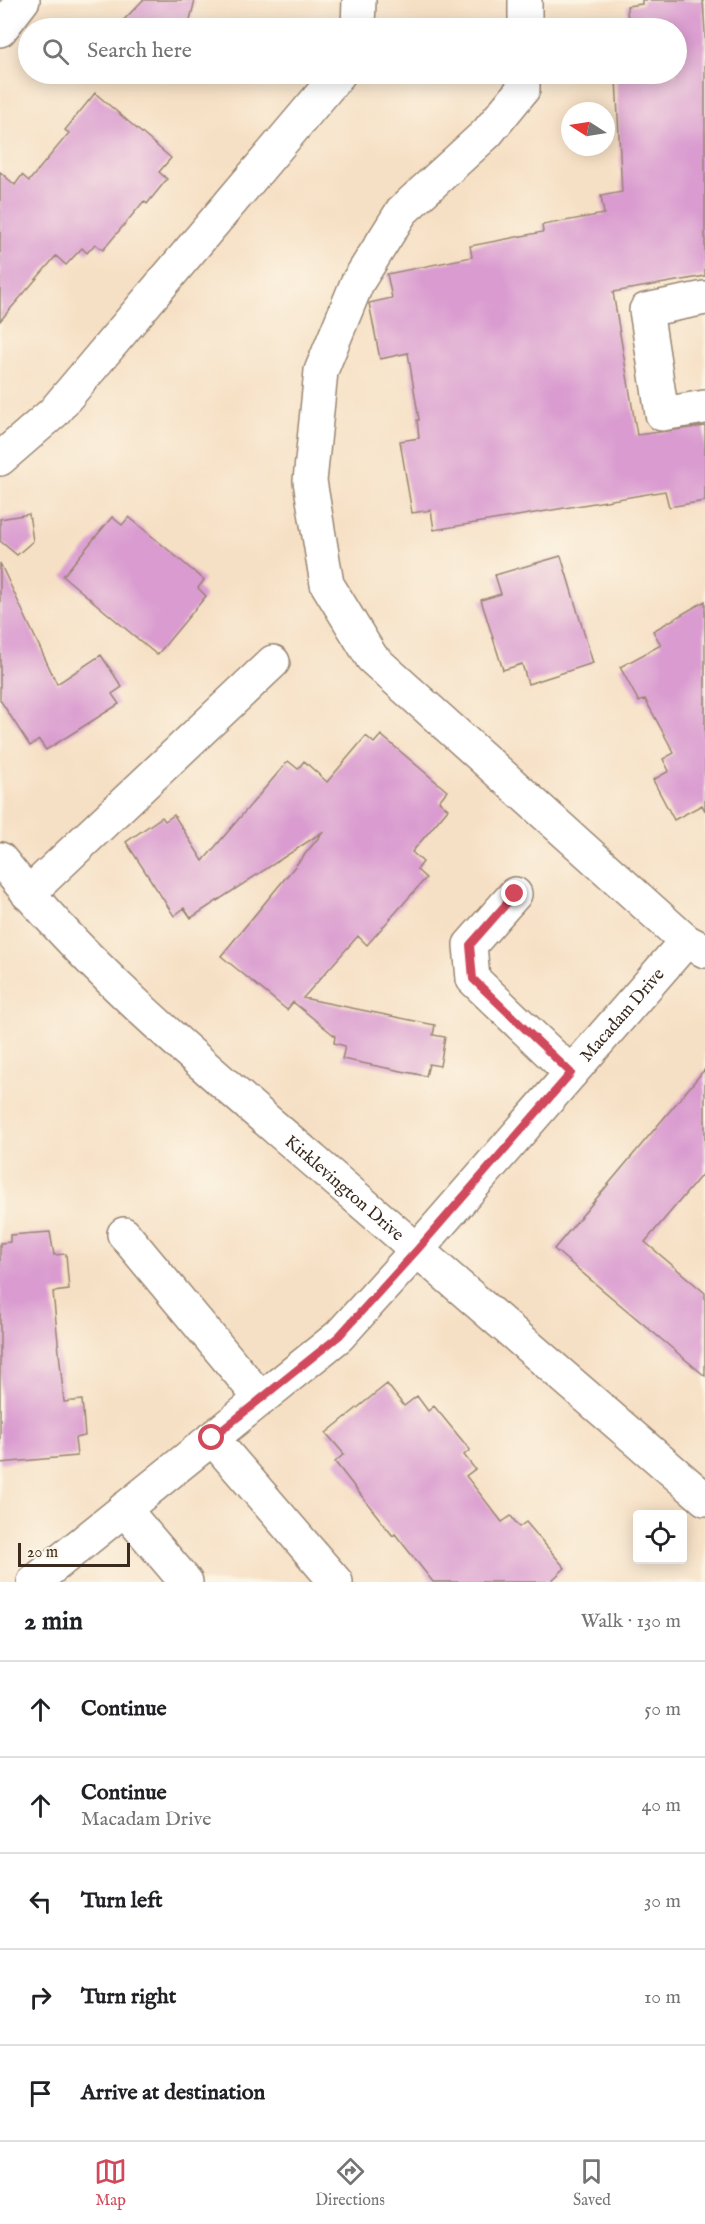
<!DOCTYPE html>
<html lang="en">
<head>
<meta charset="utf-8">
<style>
  body { margin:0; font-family:"IM FELL English",serif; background:#f2f2f2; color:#202124 }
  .controls { position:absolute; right:18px; bottom:18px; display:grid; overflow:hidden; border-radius:6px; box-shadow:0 3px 15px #0003 }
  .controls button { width:54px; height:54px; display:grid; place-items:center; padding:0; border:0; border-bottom:2px solid #e0e0e0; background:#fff; color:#202124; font:30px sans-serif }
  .compass { position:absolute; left:561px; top:102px; width:54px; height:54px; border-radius:50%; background:#fff; box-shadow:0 3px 15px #0003; rotate:282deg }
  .scale { position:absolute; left:18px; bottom:15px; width:112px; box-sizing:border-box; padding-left:6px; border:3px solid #3b2a1e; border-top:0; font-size:16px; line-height:21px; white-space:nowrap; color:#3b2a1e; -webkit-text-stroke:4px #fcf5e5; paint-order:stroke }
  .stop { position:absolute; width:18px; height:18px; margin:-14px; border:4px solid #d1495b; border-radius:50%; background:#fff }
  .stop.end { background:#d1495b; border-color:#fff; box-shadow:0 2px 6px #0008 }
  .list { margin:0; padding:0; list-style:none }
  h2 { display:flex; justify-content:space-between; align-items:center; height:78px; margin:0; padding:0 24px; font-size:26px }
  h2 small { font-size:20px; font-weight:400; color:#757577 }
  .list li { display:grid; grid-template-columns:39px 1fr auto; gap:18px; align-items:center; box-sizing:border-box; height:96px; padding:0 24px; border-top:2px solid #e0e0e0 }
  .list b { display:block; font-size:22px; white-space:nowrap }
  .list p { margin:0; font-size:20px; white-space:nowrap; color:#757577 }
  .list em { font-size:20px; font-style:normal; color:#757577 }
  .icon { flex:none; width:33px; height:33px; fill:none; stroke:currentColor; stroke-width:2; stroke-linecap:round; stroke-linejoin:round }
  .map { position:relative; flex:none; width:705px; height:1582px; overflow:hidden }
  .search { position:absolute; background:#fff; box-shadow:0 3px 15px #0003; left:18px; right:18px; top:18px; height:66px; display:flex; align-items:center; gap:15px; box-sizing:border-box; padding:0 21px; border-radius:33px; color:#757577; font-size:22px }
  .sheet { height:558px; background:#fff }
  nav { display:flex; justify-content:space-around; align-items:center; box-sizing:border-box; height:84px; border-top:2px solid #e0e0e0; background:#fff; font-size:16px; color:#757577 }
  nav a { display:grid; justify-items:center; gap:3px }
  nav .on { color:#d1495b }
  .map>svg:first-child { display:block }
  .building { fill:#da9cd0 }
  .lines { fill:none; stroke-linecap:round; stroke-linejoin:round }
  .minor-casing { stroke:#988572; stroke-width:36 }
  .minor { stroke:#fff; stroke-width:33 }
  .route { stroke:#d1495b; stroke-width:8 }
  .labels { text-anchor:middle; stroke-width:5; stroke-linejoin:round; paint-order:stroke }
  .street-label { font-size:18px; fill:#3b2a1e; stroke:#fcf5e5 }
</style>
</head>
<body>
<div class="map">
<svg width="705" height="1582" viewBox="0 0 705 1582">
  <rect width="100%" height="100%" fill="#fcf5e5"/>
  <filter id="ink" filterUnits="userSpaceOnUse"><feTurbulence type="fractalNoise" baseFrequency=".0167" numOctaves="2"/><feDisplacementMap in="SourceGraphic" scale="12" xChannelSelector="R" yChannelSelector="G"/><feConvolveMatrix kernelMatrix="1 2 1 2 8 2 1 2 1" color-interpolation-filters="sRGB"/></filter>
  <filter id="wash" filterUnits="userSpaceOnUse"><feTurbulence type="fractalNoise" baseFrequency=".008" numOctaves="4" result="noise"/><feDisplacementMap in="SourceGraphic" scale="24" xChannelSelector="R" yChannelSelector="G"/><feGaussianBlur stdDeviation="1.35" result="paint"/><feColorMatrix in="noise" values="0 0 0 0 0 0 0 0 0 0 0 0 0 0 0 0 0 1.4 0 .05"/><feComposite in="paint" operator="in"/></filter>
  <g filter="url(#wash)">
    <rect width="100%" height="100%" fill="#f6e0c5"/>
    <g id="blocks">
      <!-- building -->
      <path class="building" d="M143 0H195L189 24 184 28H116Z
        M642 0H703L705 32V276L613 292 637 435 705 426V501L669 507 665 491 434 530 431 510 412 513 400 441 419 438 417 420H419L408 353 380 359 369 303 392 298 387 274 472 257 470 246 543 232 542 225 604 214 601 196 622 192 616 79 629 78V74H676V28H628L627 6 642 4Z
        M95 93 171 158 159 172 167 179 147 204 144 201 103 250 95 244 87 253 82 248 66 265 56 256 0 321V172L15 185 22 175 29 181 69 133 65 130Z
        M29 514 33 541 17 555 0 541V519Z
        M112 517 122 525 129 517 204 580 198 588 206 596 157 655 63 576Z
        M561 556 593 663 528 684 522 664 503 670 481 600 501 594 495 575Z
        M0 563 57 684 101 655 122 687 112 694 119 704 46 750 39 740 30 746 0 700Z
        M705 601V811L702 805 674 820 653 780 669 771 663 759 674 753 645 699 639 702 620 667 661 645 653 631Z
        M381 735 447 791 439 801 448 809 412 852 423 862 417 870 426 878 367 945 358 936 303 998 435 1025 433 1035 445 1037 440 1066 429 1064 426 1076 342 1059 345 1046 334 1043 335 1036 293 1002 287 1010 221 956 324 831 191 918 184 908 174 916 126 842 162 817 165 821 174 815 203 861 288 761 298 769 304 761 327 782 366 736 374 743Z
        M705 1069V1171L645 1242 705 1293V1376L554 1249Z
        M50 1232 54 1255 66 1254 69 1290 53 1292 64 1402 82 1400 85 1436 75 1438 77 1456 0 1463V1243L10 1242V1235Z
        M387 1384 404 1406 417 1396 428 1411 434 1406 470 1450 464 1455 475 1469 466 1476 502 1522 511 1516 519 1527 526 1522 565 1568 550 1582H433L395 1534 393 1536 335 1462 344 1454 326 1433Z"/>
    </g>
  </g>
  <g filter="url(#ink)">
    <use href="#blocks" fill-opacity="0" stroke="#988572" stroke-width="1.5"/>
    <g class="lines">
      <!-- minor casing -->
      <g class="minor-casing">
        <g id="minor">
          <path d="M525 0V28"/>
          <path d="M358 28 359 0"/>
          <path d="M0 30 23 0"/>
          <path d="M523 74V89L487 133 402 211 357 283 321 371 310 481 327 584 372 658 686 941 705 951"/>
          <path d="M705 298 646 310 662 414 705 407"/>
          <path d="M0 459 53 413 339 74"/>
          <path id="s1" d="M0 859C91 973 204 1066 314 1161 444 1274 574 1387 705 1499"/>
          <path d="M28 894 273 662"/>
          <path d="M515 894 470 945 473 979 571 1073"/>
          <path d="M124 1234 261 1399"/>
          <path d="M212 1438 336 1582"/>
          <path d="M124 1509 186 1582"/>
          <path id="s2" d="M34 1582 339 1336 417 1250 686 941"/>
        </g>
      </g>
      <!-- minor -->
      <use href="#minor" class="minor"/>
    </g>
  </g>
  <g class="lines" filter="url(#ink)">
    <!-- route -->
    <path class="route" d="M212 1438 339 1336 417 1250 571 1073 473 979 470 945 515 894"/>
  </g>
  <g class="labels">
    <!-- street labels -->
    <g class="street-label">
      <text dy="6" stroke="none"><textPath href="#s2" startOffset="820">Macadam Drive</textPath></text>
      <text dy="6" stroke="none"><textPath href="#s1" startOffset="477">Kirklevington Drive</textPath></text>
    </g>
  </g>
</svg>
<div class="controls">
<button><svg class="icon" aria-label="locate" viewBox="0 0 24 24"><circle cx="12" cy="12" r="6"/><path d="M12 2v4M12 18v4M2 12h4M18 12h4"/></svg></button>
</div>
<svg class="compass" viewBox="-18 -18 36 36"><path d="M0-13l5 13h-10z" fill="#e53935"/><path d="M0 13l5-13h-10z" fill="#757577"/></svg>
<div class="scale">20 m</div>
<div class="stop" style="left:212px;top:1438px"></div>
<div class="stop end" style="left:515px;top:894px"></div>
<div class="search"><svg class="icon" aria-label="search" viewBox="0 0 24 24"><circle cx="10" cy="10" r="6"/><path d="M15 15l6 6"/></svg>Search here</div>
</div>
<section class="sheet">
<h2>2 min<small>Walk · 130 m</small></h2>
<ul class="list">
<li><svg class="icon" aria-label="ahead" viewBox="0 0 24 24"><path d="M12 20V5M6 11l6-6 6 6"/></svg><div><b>Continue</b></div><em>50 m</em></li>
<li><svg class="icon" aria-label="ahead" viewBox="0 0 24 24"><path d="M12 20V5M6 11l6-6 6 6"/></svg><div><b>Continue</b><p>Macadam Drive</p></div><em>40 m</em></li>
<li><svg class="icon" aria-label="left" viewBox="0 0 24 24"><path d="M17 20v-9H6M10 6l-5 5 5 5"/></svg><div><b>Turn left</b></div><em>30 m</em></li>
<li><svg class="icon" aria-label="right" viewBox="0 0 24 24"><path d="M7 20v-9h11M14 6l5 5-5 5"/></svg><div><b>Turn right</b></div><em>10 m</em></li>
<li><svg class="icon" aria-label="arrive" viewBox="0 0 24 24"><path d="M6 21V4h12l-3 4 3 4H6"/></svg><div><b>Arrive at destination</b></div></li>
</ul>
</section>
<nav>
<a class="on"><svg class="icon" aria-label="map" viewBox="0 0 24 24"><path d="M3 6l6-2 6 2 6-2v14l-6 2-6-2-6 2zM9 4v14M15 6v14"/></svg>Map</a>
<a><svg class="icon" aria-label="directions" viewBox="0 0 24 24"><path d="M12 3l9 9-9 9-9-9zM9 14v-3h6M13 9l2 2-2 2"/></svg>Directions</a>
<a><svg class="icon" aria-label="saved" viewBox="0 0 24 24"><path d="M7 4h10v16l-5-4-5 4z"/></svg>Saved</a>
</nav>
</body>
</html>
